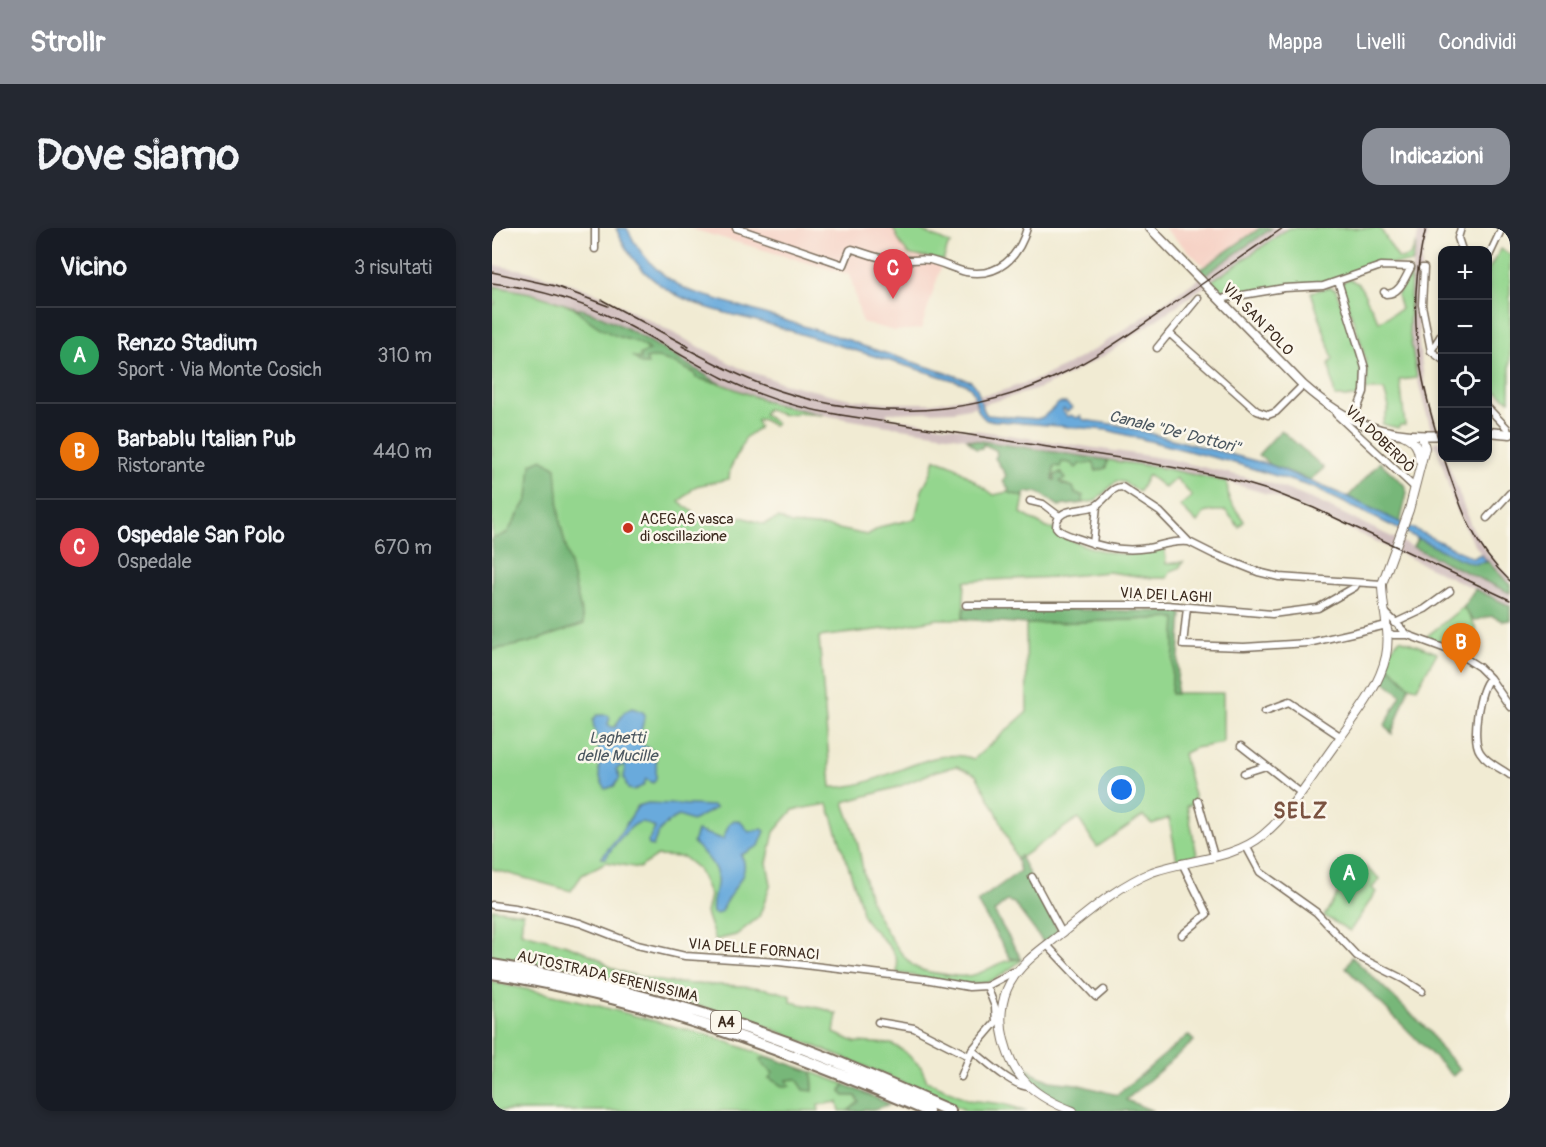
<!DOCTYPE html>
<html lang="it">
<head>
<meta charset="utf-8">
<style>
  body { margin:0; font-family:Pangolin,sans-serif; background:#242831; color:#f1f3f6 }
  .controls { position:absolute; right:18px; top:18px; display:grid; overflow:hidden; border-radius:12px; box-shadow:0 3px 9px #0003 }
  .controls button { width:54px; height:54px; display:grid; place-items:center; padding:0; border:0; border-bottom:2px solid #363941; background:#171b24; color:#f1f3f6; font:30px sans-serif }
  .you { position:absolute; left:630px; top:562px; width:21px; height:21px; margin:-15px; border:4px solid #fff; border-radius:50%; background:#1a73e8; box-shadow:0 0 0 9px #1a73e833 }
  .badge { display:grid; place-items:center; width:39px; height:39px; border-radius:50%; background:#8c9099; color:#fff; font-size:20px; font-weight:700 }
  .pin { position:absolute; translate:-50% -50px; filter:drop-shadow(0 2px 3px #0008) }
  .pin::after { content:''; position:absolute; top:32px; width:21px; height:18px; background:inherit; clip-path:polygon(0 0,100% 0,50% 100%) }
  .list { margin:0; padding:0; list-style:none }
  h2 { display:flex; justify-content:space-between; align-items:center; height:78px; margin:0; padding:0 24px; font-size:26px }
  h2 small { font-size:20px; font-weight:400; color:#9ea1a6 }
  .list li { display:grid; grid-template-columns:39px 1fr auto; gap:18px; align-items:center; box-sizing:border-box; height:96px; padding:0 24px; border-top:2px solid #363941 }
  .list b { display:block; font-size:22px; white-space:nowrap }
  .list p { margin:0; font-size:20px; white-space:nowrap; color:#9ea1a6 }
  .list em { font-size:20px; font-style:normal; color:#9ea1a6 }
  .icon { flex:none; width:33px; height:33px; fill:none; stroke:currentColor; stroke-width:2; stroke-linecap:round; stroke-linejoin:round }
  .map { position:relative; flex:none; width:1018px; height:883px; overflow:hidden; border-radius:18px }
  header { display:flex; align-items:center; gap:36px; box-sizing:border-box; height:84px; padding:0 30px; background:#8c9099; color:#fff }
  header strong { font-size:28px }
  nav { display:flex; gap:33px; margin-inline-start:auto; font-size:21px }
  .intro { display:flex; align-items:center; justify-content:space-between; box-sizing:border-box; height:144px; padding:0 36px }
  h1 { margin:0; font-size:42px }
  .button { padding:15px 27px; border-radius:18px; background:#8c9099; color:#fff; font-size:21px; font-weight:700 }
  main { display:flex; gap:36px; padding:0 36px }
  aside { flex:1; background:#171b24; border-radius:18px; box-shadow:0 3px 9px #0003 }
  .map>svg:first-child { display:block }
  .built { fill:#f6d1c5 }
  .industrial { fill:#d1bfbf }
  .green { fill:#94d68e; stroke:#688056; stroke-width:1.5 }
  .forest { fill:#77b779; stroke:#59704c; stroke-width:1.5 }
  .water { fill:#69aadc; stroke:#526a7d; stroke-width:1.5 }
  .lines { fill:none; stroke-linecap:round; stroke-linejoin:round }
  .minor-casing { stroke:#7b6e5d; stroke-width:9 }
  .tertiary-casing { stroke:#7b6e5d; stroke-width:10 }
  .secondary-casing { stroke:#7b6e5d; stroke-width:11 }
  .motorway-casing { stroke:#7b6e5d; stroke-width:14 }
  .minor { stroke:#fff; stroke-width:6 }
  .tertiary { stroke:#fff; stroke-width:8 }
  .secondary { stroke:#fff; stroke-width:8 }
  .motorway { stroke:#fff; stroke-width:10 }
  .rail { stroke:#3b2a1e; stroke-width:1.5 }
  .poi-dot { fill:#c8321e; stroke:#fbf7ec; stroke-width:2 }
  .labels { text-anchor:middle; stroke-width:5; stroke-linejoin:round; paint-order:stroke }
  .shield { fill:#fbf7ec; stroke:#75685c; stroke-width:1.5 }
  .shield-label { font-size:14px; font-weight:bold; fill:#3b2a1e }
  .street-label { font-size:15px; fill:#3b2a1e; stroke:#fbf7ec }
  .poi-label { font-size:15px; fill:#3b2a1e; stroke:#fbf7ec; text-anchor:start }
  .water-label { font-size:16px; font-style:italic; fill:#4b5760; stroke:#fbf7ec }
  .district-label { font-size:21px; font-weight:bold; letter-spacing:1.5px; fill:#7a5240; stroke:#fbf7ec }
</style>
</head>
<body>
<header>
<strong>Strollr</strong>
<nav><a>Mappa</a><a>Livelli</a><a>Condividi</a></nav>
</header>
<div class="intro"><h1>Dove siamo</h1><a class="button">Indicazioni</a></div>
<main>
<aside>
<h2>Vicino<small>3 risultati</small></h2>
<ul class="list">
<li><span class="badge" style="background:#2e9e5b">A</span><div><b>Renzo Stadium</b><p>Sport · Via Monte Cosich</p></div><em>310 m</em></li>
<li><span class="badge" style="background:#e8710a">B</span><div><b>Barbablu Italian Pub</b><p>Ristorante</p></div><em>440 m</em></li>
<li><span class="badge" style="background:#e0444e">C</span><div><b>Ospedale San Polo</b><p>Ospedale</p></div><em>670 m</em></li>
</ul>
</aside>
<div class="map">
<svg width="1018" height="883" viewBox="0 0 1018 883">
  <rect width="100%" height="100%" fill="#fbf7ec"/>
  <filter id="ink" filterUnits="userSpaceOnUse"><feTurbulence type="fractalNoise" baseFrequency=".0167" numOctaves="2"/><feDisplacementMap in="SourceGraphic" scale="12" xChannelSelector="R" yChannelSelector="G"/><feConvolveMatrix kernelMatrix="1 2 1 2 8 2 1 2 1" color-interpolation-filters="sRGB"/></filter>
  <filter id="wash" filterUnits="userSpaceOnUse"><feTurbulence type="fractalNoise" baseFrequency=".008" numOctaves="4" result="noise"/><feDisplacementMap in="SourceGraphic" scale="24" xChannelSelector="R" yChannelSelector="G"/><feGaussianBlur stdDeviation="1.35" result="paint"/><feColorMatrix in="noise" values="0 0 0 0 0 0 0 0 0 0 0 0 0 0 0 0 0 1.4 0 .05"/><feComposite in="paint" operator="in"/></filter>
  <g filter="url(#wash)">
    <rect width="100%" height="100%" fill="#f1ebd3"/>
    <!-- built -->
    <path class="built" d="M196 0H424L459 16 456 18 429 101 402 103 370 94 358 47Z
      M672 0H768L713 39Z"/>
    <!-- industrial -->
    <path class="industrial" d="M780 0H797L615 126 573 149 543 162 482 179 462 183 395 185V189L677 231 778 255 822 272 1018 365V378L874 309 779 267 735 254 670 240 383 196 331 187 282 176 227 155 151 110 94 82 38 66 0 58V37L31 42 74 54 109 67 246 139 291 155 358 171 403 175H441L506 164 545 151 575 137 603 121 647 92Z
      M927 0H937L930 32 926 80 927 117 933 158 946 204H940L932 177 923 141 917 103 919 45Z
      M948 212 951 230H954L979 298 994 323 1018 350V357L989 326 977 308 962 276 945 219H943L941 215Z"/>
    <!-- green -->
    <path class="green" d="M401 0H424L459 16 456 18 451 33C443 30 419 28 417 26 410 21 405 8 401 0Z
      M797 0H888L906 30 909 31 918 28 924 16 920 35 887 36 844 52 817 58 730 69 717 55 728 47H731V46Z
      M1009 21 1018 27V173L996 158V42Z
      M919 45 917 103 925 150 908 152 913 197H908L906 200 890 196 897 179 892 162H874C879 128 860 92 849 60L850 54 857 51 867 56 887 94 909 81 905 67Z
      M0 58 38 65 82 79 91 87 131 110 147 113 157 122 148 127 155 135 153 131 163 128 186 136 214 153 227 155 282 176 331 187 307 185 291 187 275 181 271 186 284 195 282 198 270 191 265 192 267 200 254 209 238 241 237 251 204 258 187 274 200 283 205 291 219 294 250 289 272 296 287 290 299 296 337 299 375 307 391 298 423 291 430 262 439 244 443 231 462 238 502 267 515 264 532 269 529 285 555 300 561 301C571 313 616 326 631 326 645 327 659 324 673 321L674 336 691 334 687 340 679 343 675 350H660L616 344 565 349 473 353 471 391H445L400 400 327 409 339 559C388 562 440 514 482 531L535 484 534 396 685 390 679 465H731V515L703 520 691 526 704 575 695 578 705 627 685 632 677 590 660 596 651 588 605 619 586 590 525 632 504 583 484 547 465 538 444 543 406 559 352 574C355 586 361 597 364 609 370 630 372 657 380 676 387 692 409 731 425 740 432 744 456 747 465 748 493 751 506 728 530 732 519 740 507 751 494 754 466 761 433 748 405 745 410 720 381 707 371 688 369 685 369 678 368 674L336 576 301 582 282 604 275 635 279 656 267 689 244 707 223 712 214 685 218 667 206 641 191 629 165 628 147 640 114 634 90 647 79 663 0 641V76H3L1 68 3 64Z
      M838 59 844 62C853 89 879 144 865 169H843L837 136 841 131 819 64Z
      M615 232 670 240 735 254 737 272 752 293 747 299 734 283H721L712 285 705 295 688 278 700 268 684 250 673 260 656 247 647 264 631 254 625 253 603 273 591 275V268L583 265 581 259 561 252 562 238 569 234 602 235 604 243 614 240Z
      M971 379C982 394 990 408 984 427L934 409Z
      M908 411 945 425 925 460 917 458 896 437 898 422Z
      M873 639 888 651 880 660 884 664 858 703 832 688 857 647Z
      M0 681 31 685 29 704C52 711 82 717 103 729 109 731 113 736 118 739 131 746 149 749 163 752 208 761 256 751 299 768V774L332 781 345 786 342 805 363 814 400 816 412 823 429 839 435 853 477 872 511 876 535 883H475L384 843 261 793 117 753 46 738 0 730Z
      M0 754 85 772 222 809 277 829 268 831 272 838 282 845 277 850 305 851 321 863 320 844 352 856 349 864 353 868H364L367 874 356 883H348L346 874 326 877 327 883H0Z"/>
    <!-- forest -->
    <path class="forest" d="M768 0H780L713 47 709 41Z
      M82 79C130 91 183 130 227 155L204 150 202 144C186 139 171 126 154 131L156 136H149L142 129 149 131 148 127 157 122C146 113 144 114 131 110 113 105 95 92 82 79Z
      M789 202 832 240 818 252 779 237 766 227Z
      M475 211 615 232 614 240 604 243 602 235 588 236 584 240 578 235 570 234 568 239 562 238 561 252H563V247L569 244 573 251 568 253 570 256 581 259 583 265 591 268V275L567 278C555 271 547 260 532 265V269L515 264 517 261 511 253 514 247 503 230 505 227 504 222 491 216 490 220 484 221Z
      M50 231 64 240 68 294 92 396 36 415 0 422V311L15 305 36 271 39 236Z
      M888 234 913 258 915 265 908 295 856 269Z
      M926 310 968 331 993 335 995 333 1018 357V365L921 319Z
      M983 361 1018 378V392L1011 393 1000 388 981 393 971 379Z
      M472 379 688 384 690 387 684 466H679L684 390 534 396 471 391Z
      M896 437 917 458 900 506 893 497 909 467 890 451Z
      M528 628 566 703 552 715 522 675 515 673 502 684 530 732 518 730 485 674 528 643 525 632Z
      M860 729 938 804 948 820 968 841 961 848 854 740Z
      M696 807 702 813 634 872 661 883H590L568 875 547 864 529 844 515 814 527 833 542 846 558 853 584 856 625 867Z
      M277 829 320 844 321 863 312 862 305 851 295 852 298 858H290L277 850 281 845 272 838 268 831Z
      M352 856 398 876C390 879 381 883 373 881L369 883H356L367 874 364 868H353L349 864Z"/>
    <!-- water -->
    <path class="water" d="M124 0H135C148 29 169 49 198 63L360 113 371 118 479 153C491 164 485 175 495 187L545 191 551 189 567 175H574L580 180 575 184 572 181 570 183 576 189 578 187 585 190 588 188 592 192 626 197 779 237 856 269 981 330 989 326 995 333 983 336 968 331 820 259 739 234 615 202 494 192C479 181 488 164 474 156 408 136 342 116 276 96 243 87 205 80 176 62 153 48 134 26 124 0Z
      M140 480 151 484 153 487 147 511 150 517C168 523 164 534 164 551L161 555 154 551 151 558 142 562 136 561 132 550 133 538 131 537 124 541 128 550 122 558 114 561C103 550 108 525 106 511 104 505 101 500 101 492L105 487H116L118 490 116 496 119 499H123L132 484Z
      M156 575 221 578 224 580 200 593 187 588C173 594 165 604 161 618L157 617 156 614 163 600C159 598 154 594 149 594 139 595 118 622 114 630H109L125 610 146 578Z
      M242 592 248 593 257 604 270 601 273 603 267 618 249 627C262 647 234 665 229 684L224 686 221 685C219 676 222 669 224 661 230 641 214 627 201 615L205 603 231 611 237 596Z"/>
  </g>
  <g filter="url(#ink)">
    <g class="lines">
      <!-- minor casing -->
      <g class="minor-casing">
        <path id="minor" d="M103 0V21
          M244 0 352 37 358 22 360 21C373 25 387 31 401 32 413 34 426 30 438 32 450 35 462 41 474 44 506 50 527 29 535 0
          M969 0 966 10 970 22
          M996 30 1010 0
          M930 40H932L930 77 939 123
          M846 53 873 140 872 164 861 192
          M733 70 792 60 831 58 889 38 919 39C913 50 908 66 894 66L892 64
          M951 104 939 123 951 132
          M677 105 765 183 776 187 784 184 811 157
          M665 120 706 70
          M996 180 1015 200 1016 205
          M844 186 922 259
          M538 273 551 276 567 288
          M995 290 1018 265
          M697 314C683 312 670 317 656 320 632 324 611 320 588 311 580 308 569 306 564 299 564 278 590 284 603 278 614 273 618 259 630 259L668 284 697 314 721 326 766 344 787 349 890 356
          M601 316 605 278
          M474 377H675L780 386 826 380 863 359 865 355
          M695 379 691 417 752 419 816 415 895 397
          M892 383 916 407 965 425 987 439 998 450 1018 479
          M903 395 933 381 958 363
          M896 404 901 407H915
          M998 450C987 461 979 511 988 524 994 534 1008 540 1018 547
          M773 483 797 474 848 508
          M749 518 809 565
          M752 545 774 538
          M706 573 722 628
          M754 618 768 644 824 684 865 728 911 751 930 763
          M690 635 715 686 690 707
          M540 649 570 705
          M0 677 23 680 88 695 145 717 193 728 287 734 433 751 477 759 495 758 521 744H525
          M555 717 604 769 612 762
          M386 794 422 800 477 828
          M480 822C494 833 521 859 538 859
          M469 849 480 822 504 794 503 779 495 758"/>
      </g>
      <!-- tertiary casing -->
      <g class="tertiary-casing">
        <path id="tertiary" d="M911 207C922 212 927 219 927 231
          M581 883C544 869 522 852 512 812 507 794 509 771 518 755 530 733 552 720 570 705 599 682 626 658 660 644 696 631 741 632 771 607 800 583 820 548 842 518 861 491 887 461 894 428 899 404 890 381 890 356L917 282 933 220 930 208"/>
      </g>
      <!-- secondary casing -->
      <g class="secondary-casing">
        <path id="secondary" d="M658 0 811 157C854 195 892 211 951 207
          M996 204 1018 206"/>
      </g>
      <!-- motorway casing -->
      <g class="motorway-casing">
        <path id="motorway" d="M0 737C114 755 226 786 333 829 375 846 416 865 458 883
          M0 745C155 770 293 821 436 883"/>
      </g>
      <!-- minor -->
      <use href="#minor" class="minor"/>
      <!-- tertiary -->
      <use href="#tertiary" class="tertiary"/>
      <!-- secondary -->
      <use href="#secondary" class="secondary"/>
      <!-- motorway -->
      <use href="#motorway" class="motorway"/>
      <!-- rail -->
      <path class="rail" d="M934 0C913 79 926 150 951 226
        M0 44 63 58 116 78
        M0 55C41 60 81 71 119 89 158 107 193 131 231 150 269 169 308 181 349 187L647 233 732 249 779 263 822 280 1018 372
        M110 72 197 119
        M190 118C216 132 243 146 271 157 365 192 472 192 563 149 603 131 639 105 675 80 714 53 752 27 791 0
        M952 230C968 278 980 317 1018 353"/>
    </g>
  </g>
  <!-- markers -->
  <circle class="poi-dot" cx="136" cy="300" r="6"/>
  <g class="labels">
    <!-- shield labels -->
    <rect class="shield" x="219" y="783" width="30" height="22" rx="4.5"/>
    <g class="shield-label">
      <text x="234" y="799">A4</text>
    </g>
    <!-- street labels -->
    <g class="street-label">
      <text transform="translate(766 91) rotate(46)" y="5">VIA SAN POLO</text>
      <text transform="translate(888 211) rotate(44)" y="5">VIA DOBERDÒ</text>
      <text transform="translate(674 367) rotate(3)" y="5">VIA DEI LAGHI</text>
      <text transform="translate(262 721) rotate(5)" y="5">VIA DELLE FORNACI</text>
      <text transform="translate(116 748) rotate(13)" y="5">AUTOSTRADA SERENISSIMA</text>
    </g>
    <!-- poi labels -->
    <g class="poi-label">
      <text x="148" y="296">ACEGAS vasca<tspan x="148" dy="17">di oscillazione</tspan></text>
    </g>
    <!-- water labels -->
    <g class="water-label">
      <text transform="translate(683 203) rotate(14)" y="6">Canale "De' Dottori"</text>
      <text x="125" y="515">Laghetti<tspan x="125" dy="18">delle Mucille</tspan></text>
    </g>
    <!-- district labels -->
    <g class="district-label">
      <text x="809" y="590">SELZ</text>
    </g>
  </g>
</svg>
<div class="controls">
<button>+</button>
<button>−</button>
<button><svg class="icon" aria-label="locate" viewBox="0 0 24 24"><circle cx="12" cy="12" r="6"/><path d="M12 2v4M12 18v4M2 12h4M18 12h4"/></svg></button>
<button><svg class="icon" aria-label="layers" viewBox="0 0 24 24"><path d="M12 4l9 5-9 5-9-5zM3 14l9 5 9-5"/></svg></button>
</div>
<div class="you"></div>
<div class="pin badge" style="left:857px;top:676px;background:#2e9e5b">A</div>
<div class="pin badge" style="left:969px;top:445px;background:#e8710a">B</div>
<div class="pin badge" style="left:401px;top:71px;background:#e0444e">C</div>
</div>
</main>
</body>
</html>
